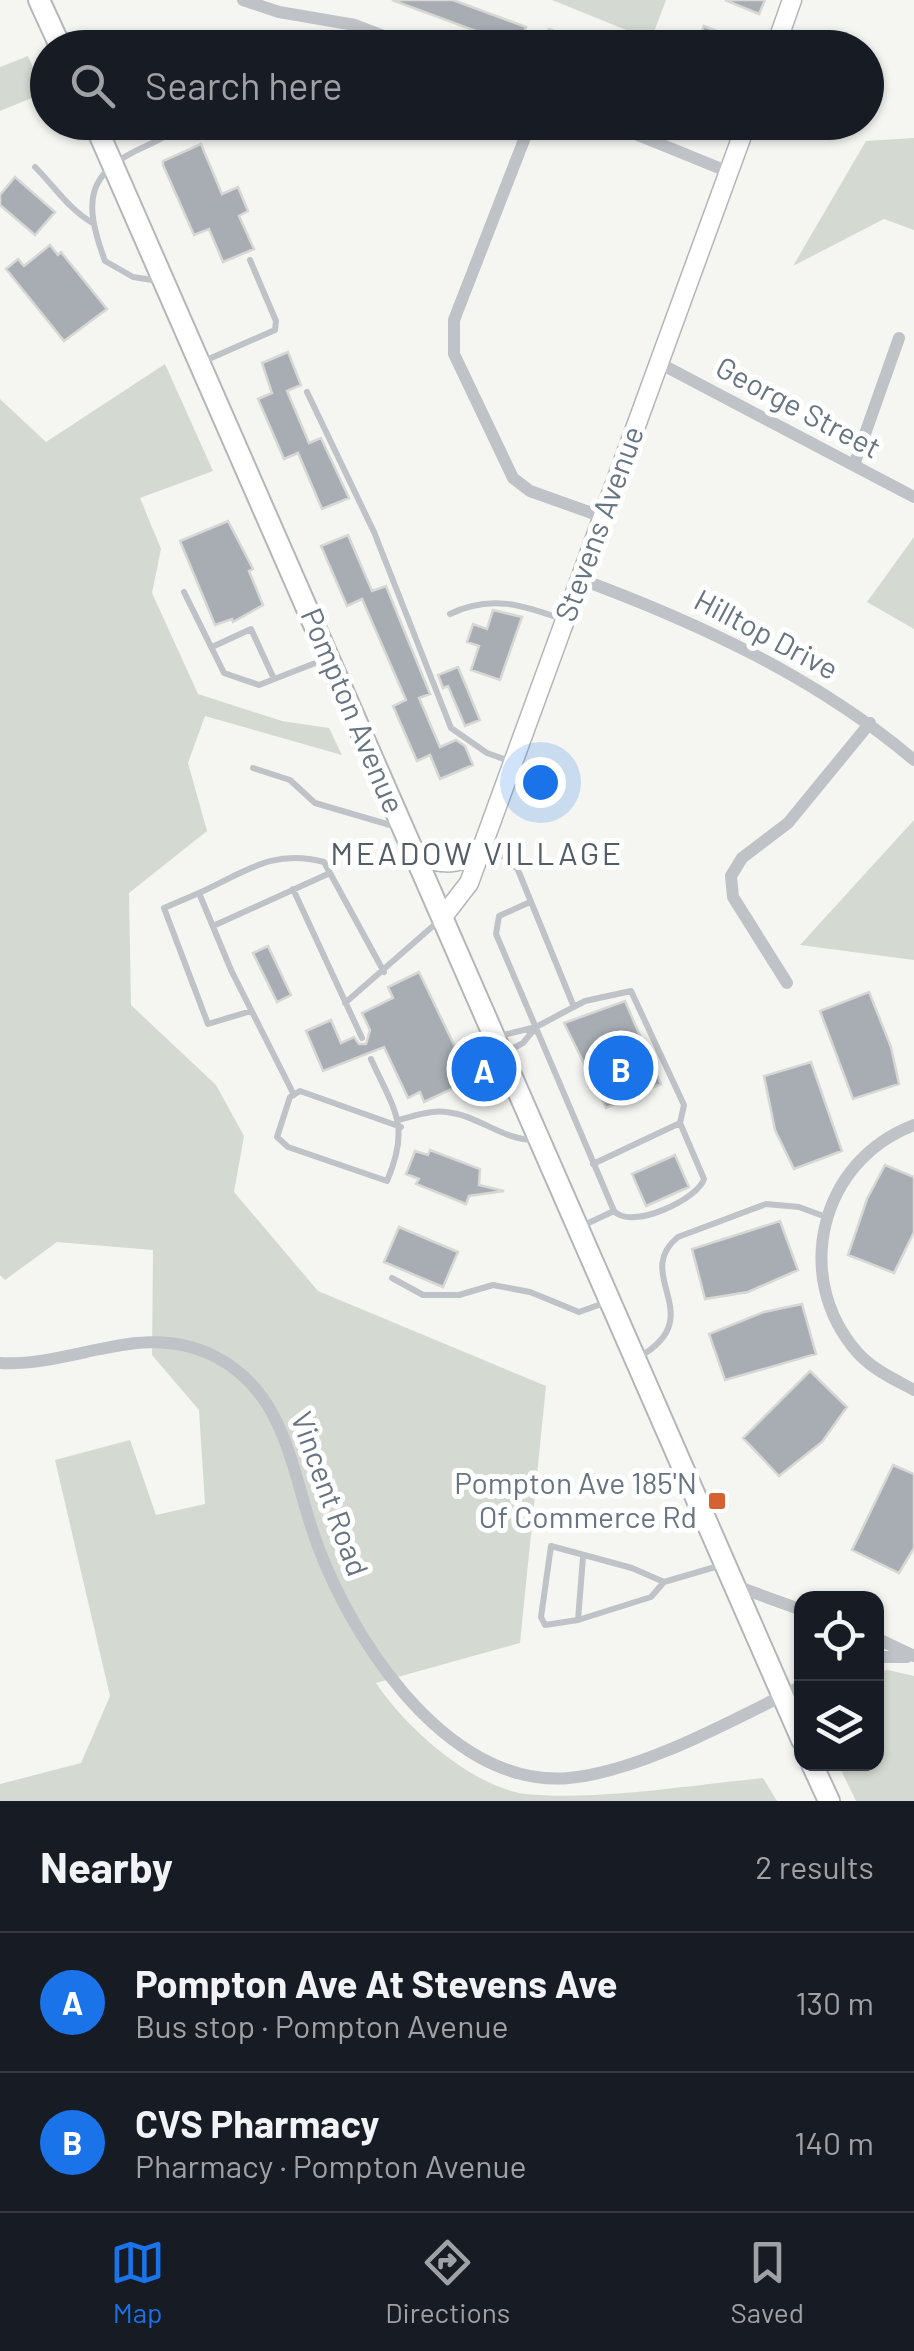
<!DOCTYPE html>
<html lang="en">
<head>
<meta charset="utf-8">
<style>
  body { margin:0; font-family:Barlow,sans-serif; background:#242831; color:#f1f3f6 }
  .controls { position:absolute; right:30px; bottom:30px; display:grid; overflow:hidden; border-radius:20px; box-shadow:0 2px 8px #0004 }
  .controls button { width:90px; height:90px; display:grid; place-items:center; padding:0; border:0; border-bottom:2px solid #363941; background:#171b24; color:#f1f3f6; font:50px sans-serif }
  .you { position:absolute; left:540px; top:782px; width:35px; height:35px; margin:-25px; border:8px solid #fff; border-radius:50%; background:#1a73e8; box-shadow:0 0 0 15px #1a73e833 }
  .badge { display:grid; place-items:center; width:65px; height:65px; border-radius:50%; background:#1a73e8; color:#fff; font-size:32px; font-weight:700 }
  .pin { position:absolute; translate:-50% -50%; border:5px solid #fff; box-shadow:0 2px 10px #0006 }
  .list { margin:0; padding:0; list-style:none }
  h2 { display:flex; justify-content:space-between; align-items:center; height:130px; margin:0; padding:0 40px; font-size:42px }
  h2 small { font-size:32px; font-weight:400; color:#9ea1a6 }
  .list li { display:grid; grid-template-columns:65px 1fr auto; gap:30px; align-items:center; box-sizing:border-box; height:140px; padding:0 40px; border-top:2px solid #363941 }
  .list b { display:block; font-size:38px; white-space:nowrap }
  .list p { margin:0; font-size:32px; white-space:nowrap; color:#9ea1a6 }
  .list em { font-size:32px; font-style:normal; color:#9ea1a6 }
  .icon { flex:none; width:55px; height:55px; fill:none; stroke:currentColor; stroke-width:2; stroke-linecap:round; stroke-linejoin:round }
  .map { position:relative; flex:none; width:914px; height:1801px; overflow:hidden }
  .search { position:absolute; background:#171b24; box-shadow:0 2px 8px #0004; left:30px; right:30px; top:30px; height:110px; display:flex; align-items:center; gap:25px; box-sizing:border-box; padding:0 35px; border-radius:55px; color:#9ea1a6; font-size:38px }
  .sheet { height:410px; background:#171b24 }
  nav { display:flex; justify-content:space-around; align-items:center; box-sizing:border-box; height:140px; border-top:2px solid #363941; background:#171b24; font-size:28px; color:#9ea1a6 }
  nav a { display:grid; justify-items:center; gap:5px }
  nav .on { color:#1a73e8 }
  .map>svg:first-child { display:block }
  .green { fill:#d4dad2 }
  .building { fill:#a7adb3; stroke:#d7d7d5; stroke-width:2.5 }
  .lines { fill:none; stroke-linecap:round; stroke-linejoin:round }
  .secondary-casing { stroke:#b2b6ba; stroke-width:21 }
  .primary-casing { stroke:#b3b6ba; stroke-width:24 }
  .service { stroke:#bfc2c6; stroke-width:6 }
  .minor { stroke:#bfc2c6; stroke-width:12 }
  .secondary { stroke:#fff; stroke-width:18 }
  .primary { stroke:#fff; stroke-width:20 }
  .poi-dot { fill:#d66131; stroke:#fff; stroke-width:4 }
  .labels { text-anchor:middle; stroke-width:10; stroke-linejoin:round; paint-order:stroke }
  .street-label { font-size:30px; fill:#677481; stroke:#fff }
  .poi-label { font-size:30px; fill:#677481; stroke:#fff; text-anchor:end }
  .neighbourhood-label { font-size:32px; letter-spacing:2.5px; fill:#545d67; stroke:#fff }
</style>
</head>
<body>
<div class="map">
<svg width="914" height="1801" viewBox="0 0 914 1801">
  <rect width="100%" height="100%" fill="#f5f5f2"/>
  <!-- green -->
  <path class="green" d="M552 0H666L651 40Z
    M28 56 44 93 0 111V67Z
    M914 138V230L884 219 793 266 866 141Z
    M165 364 213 471 140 498 161 549 152 593 198 694 282 721 329 728 342 755 205 716 188 763 207 831 129 893 131 1005 216 1085 244 1136 234 1192 318 1291 546 1386 520 1643 376 1683C405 1727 472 1787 526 1794 596 1801 691 1785 763 1778L777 1801H0V1784L81 1763 110 1696 55 1460 130 1440 156 1515 205 1504 199 1410 152 1355 153 1250 57 1242 5 1280 0 1275V399L46 442Z
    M914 537V629L867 602Z
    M914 820V960L800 945Z
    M888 1670 914 1676V1801H856L838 1764H876L877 1672Z"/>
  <!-- building -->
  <path class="building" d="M392 0H453L526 27 519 47Z
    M725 0H765L759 14Z
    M704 26 756 47V48H695Z
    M549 29 562 34 557 48H542Z
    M201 144 222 194 238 187 248 211 239 216 254 249 223 262 209 229 194 235 163 165V161Z
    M15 177 55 212 35 235 0 205V195Z
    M50 245 58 255 61 252 107 309 64 341 6 269 18 259 24 266Z
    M288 352 301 385 287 391 309 443 321 438 349 498 322 509 298 453 284 459 258 399 272 393 262 363Z
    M228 521 253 569 249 571 263 605 233 622 232 619 215 625 180 541Z
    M348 535 372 591 386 586 430 694 419 698 440 747 456 740 465 746 473 765 440 779 430 755 417 761 393 706 406 700 362 599 347 606 321 546Z
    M493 610 522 617 500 680 471 670 479 646 467 642 473 624 487 629Z
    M458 667 480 720 465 726 448 686 443 688 438 675Z
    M268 946 291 995 277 1002 253 953Z
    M419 972 471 1080 424 1102 420 1092 408 1098 384 1047 323 1071 306 1031 331 1020 341 1043 354 1037 359 1044H366L370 1030 362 1013 393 998 388 987Z
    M869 992 891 1047 899 1084 853 1099 820 1011Z
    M625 1001 661 1084 606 1108 564 1023Z
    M811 1062 842 1151 794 1169 775 1130 764 1076Z
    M430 1150 480 1169 479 1185 504 1191 469 1196 466 1204 416 1184 419 1179 406 1174 415 1151 428 1155Z
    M675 1155 689 1187 646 1206 632 1174Z
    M885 1165 914 1177V1232L894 1273 848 1255 867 1199Z
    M780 1221 798 1270 748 1292 705 1299 692 1249Z
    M399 1227 458 1252 443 1287 384 1262Z
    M802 1304 816 1354 725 1380 709 1334 764 1312Z
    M810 1371 847 1407 822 1442 779 1476 743 1438Z
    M893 1465 914 1474V1548L899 1573 852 1550Z"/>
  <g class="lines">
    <!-- secondary casing -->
    <g class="secondary-casing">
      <path id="secondary" d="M775 48 792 0
        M411 848C433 867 459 867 481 849
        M442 918 469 883 747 122"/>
    </g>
    <!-- primary casing -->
    <g class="primary-casing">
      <path id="primary" d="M39 0 61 48
        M94 122 802 1740
        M812 1764 829 1801"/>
    </g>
    <!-- service -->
    <path class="service" d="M35 167C54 186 69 209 91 222
      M159 281 133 277 105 261C83 201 85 173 146 146 159 140 172 134 177 122
      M202 362 275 330 276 321 250 260
      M307 392 374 532 451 728 487 753 512 762
      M184 592 224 673 259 685 323 660
      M450 614C490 594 524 605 564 620
      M212 647 251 629 274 679
      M253 768 290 780 315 803 397 827
      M483 849 507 858 518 870 574 1007
      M293 889 362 1038
      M199 893 164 908 208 1024 251 1011
      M530 902 499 916 496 934 614 1211C632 1231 699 1198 704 1179L680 1123 684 1105 631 991 585 1001 536 1027
      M213 926 330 873
      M345 1003 441 919
      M499 1036 536 1027 523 1043 506 1052
      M371 1059C394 1110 411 1125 387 1181L288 1147 277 1137 290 1097 300 1091 401 1127
      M294 1095 231 970 199 893C245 872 273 848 324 862L384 972
      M399 1120C413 1116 431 1110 446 1112 478 1115 502 1140 535 1140
      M593 1164 680 1123
      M582 1226 614 1211
      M392 1278 423 1295H459L493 1285 530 1292 579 1312 607 1302
      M639 1357C711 1316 631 1275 678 1237L766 1204 799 1207 826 1217
      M583 1557 578 1620 651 1597 664 1582 722 1565
      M578 1620 545 1625 541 1617 551 1546 632 1568 664 1582"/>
    <!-- minor -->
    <path class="minor" d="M243 0 279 12 355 25 415 48
      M531 122 454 320V354L513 478 530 491 603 517
      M606 122 729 172
      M659 363 914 497
      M854 465 899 338
      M580 579C699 623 817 678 914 760
      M787 983 733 897 731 876 742 858 788 823 870 723
      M914 1125C821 1160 791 1276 857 1352 873 1370 894 1379 914 1390
      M0 1363C75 1367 143 1319 216 1357 281 1391 290 1459 310 1523 342 1627 443 1789 569 1778 643 1771 734 1719 802 1686
      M733 1585 802 1610
      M876 1638 914 1656
      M876 1657H907"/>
    <!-- secondary -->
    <use href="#secondary" class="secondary"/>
    <!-- primary -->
    <use href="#primary" class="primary"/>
  </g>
  <!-- markers -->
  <rect class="poi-dot" x="707" y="1491" width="20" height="20" rx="5"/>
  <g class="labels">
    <!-- street labels -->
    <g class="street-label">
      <text transform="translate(798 408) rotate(28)" y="10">George Street</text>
      <text transform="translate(600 524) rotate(-70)" y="10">Stevens Avenue</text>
      <text transform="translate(766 635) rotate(28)" y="10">Hilltop Drive</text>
      <text transform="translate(352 711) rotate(67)" y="10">Pompton Avenue</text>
      <text transform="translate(329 1494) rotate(70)" y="10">Vincent Road</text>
    </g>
    <!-- poi labels -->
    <g class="poi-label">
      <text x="697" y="1494">Pompton Ave 185'N<tspan x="697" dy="34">Of Commerce Rd</tspan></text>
    </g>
    <!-- neighbourhood labels -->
    <g class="neighbourhood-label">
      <text x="477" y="865">MEADOW VILLAGE</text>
    </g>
  </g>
</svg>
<div class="controls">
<button><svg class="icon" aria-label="locate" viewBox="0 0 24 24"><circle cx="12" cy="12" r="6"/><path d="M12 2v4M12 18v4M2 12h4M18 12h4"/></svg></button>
<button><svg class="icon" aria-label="layers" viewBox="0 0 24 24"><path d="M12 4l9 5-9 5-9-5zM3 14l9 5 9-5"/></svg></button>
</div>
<div class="you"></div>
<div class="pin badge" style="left:484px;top:1069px">A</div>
<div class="pin badge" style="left:621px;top:1068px">B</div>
<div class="search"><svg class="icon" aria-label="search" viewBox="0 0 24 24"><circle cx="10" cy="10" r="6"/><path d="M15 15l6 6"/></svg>Search here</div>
</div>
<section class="sheet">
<h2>Nearby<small>2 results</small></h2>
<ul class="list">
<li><span class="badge">A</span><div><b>Pompton Ave At Stevens Ave</b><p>Bus stop · Pompton Avenue</p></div><em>130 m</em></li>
<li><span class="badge">B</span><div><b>CVS Pharmacy</b><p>Pharmacy · Pompton Avenue</p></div><em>140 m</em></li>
</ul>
</section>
<nav>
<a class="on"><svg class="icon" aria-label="map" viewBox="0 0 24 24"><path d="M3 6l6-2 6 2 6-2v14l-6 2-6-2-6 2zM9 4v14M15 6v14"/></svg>Map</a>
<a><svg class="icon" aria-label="directions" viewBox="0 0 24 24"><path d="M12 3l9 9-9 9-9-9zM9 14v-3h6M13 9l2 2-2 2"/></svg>Directions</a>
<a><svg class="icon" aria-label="saved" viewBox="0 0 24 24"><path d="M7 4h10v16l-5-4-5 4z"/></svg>Saved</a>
</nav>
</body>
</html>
